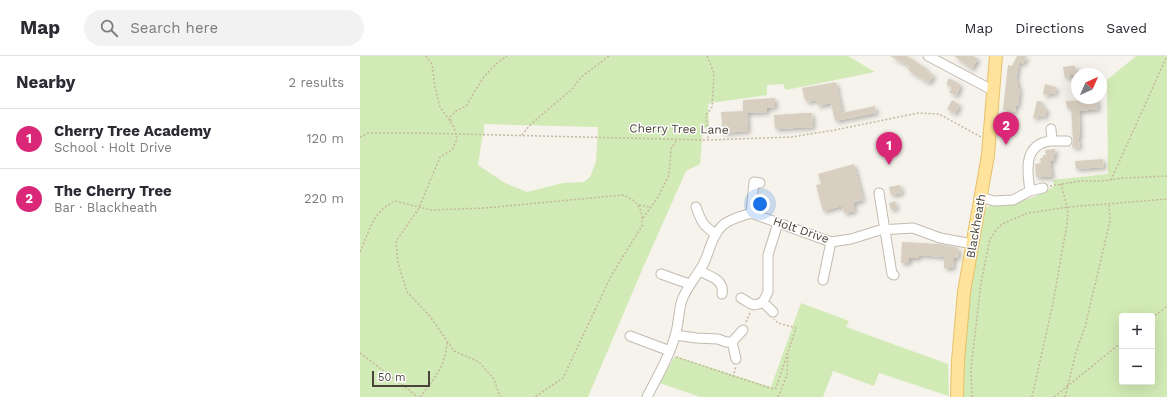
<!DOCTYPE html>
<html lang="en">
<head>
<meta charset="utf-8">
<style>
  body { margin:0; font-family:"Work Sans",sans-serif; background:#f2f2f3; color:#2b2b33 }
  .controls { position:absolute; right:12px; bottom:12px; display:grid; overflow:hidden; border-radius:4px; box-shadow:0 4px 16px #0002 }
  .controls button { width:36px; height:36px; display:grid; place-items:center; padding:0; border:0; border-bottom:1px solid #e1e1e2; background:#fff; color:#2b2b33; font:20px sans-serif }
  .compass { position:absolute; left:711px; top:12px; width:36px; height:36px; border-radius:50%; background:#fff; box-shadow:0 4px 16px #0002; rotate:45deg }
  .scale { position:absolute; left:12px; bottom:10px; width:58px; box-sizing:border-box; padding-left:4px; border:2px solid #4b4439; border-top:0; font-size:11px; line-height:14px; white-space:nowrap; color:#4b4439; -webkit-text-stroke:3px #fff; paint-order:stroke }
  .you { position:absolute; left:400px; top:148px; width:14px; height:14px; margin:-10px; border:3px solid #fff; border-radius:50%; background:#1a73e8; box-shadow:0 0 0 6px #1a73e833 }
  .badge { display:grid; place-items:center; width:26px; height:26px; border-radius:50%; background:#db2777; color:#fff; font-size:13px; font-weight:700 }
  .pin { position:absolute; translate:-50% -33px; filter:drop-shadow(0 1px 2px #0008) }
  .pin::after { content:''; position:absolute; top:21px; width:14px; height:12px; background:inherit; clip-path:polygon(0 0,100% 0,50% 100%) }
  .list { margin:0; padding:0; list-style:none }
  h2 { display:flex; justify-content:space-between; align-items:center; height:52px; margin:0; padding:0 16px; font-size:17px }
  h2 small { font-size:13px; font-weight:400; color:#7c7c81 }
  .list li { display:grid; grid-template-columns:26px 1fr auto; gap:12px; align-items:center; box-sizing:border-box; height:60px; padding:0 16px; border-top:1px solid #e1e1e2 }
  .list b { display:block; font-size:15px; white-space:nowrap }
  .list p { margin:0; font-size:13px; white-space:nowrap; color:#7c7c81 }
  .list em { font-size:13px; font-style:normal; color:#7c7c81 }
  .icon { flex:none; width:22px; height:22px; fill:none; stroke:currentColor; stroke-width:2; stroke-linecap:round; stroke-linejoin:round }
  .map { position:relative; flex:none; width:807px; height:341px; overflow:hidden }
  header { display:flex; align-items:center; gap:24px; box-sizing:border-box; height:56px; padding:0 20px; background:#fff; border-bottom:1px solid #e1e1e2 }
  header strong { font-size:19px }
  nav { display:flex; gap:22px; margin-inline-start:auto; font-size:14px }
  .search { width:280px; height:36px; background:#f2f2f3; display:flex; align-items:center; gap:10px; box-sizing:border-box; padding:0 14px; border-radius:22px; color:#7c7c81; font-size:15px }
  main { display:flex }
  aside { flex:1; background:#fff }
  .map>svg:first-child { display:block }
  .green { fill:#d2eab5; fill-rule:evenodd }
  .building { fill:#d8cfc1; filter:url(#shadow) }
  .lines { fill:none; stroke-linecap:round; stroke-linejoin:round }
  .minor-casing { stroke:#c2bbae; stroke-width:11 }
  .major-casing { stroke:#e6c16a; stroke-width:14 }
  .path { stroke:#c4b79f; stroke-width:1.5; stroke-dasharray:2 2; stroke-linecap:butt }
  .minor { stroke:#fff; stroke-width:9 }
  .major { stroke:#ffe39c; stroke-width:12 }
  .labels { text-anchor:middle; stroke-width:3; stroke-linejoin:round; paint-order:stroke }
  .street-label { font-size:12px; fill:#4b4439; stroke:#fff }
</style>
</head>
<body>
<header>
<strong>Map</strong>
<div class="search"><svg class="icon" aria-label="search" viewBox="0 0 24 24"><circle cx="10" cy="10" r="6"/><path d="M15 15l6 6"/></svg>Search here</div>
<nav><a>Map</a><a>Directions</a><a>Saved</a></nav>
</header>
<main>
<aside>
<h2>Nearby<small>2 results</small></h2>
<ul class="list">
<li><span class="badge">1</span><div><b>Cherry Tree Academy</b><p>School · Holt Drive</p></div><em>120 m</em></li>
<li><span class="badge">2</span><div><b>The Cherry Tree</b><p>Bar · Blackheath</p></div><em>220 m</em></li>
</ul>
</aside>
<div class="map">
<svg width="807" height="341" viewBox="0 0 807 341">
  <defs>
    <filter id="shadow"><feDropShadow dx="2.5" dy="2.5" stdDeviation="2" flood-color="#0004"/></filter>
  </defs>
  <rect width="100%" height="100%" fill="#f6f3ec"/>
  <!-- green -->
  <path class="green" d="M0 0H488L515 16 426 34 423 28 407 29V39L350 47 348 49 349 70 343 73 340 108 326 115 282 214 228 341H0ZM124 68 238 71 236 106 230 121 224 126 203 127 167 136 145 127 118 109 122 82 124 78Z
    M776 0H807V341H602L609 237 617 198 623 164 626 152C635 146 644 149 653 147 665 145 684 138 694 130L693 124 748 118 747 24ZM762 260H792V326H762Z
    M441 247 489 265 486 271 588 308 589 340 519 317 514 330 473 315 463 341H340L300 327 315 300 411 331Z"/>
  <!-- building -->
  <path class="building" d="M530 0H547L567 13 566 15 574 19 569 27 548 14 549 10Z
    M594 0H614L618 3 612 13Z
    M657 0H667L663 8 659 6 656 25H658V32H660L658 50 656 49 655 56 643 54 648 9 652 10Z
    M710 10H715L716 19H710V21L705 22 703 11Z
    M589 22 601 29 596 40 589 36 592 32 586 28Z
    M476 26 482 57 515 50 516 57 475 65 471 47 458 50 457 44 447 46V44H445L442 32Z
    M685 28 696 31 695 38 689 37V40L683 38Z
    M415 42V51L407 52V56L387 57 388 75 363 77 361 56 383 55V44Z
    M737 42 738 53 719 55 720 80 718 81 720 91 712 92 713 85 711 52H707L706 45 730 44V43Z
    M592 44 600 49 595 58 587 53Z
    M677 45 683 46 681 51 687 52 685 61 679 60V57L677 63 673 62Z
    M445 57H452L453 71 415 73 414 59Z
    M695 93 696 99H693L694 105H690L692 121H676L675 108 681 107 680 102H683V99H686L685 94Z
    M743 103 744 111 716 113 715 105Z
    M494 108 503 144 493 147 495 155 484 157 482 150 463 155 456 129 461 128 458 118Z
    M540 129 542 137 531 139 529 131Z
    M535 145 537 152 531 154 529 147Z
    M542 186 579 188 595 191 599 193 598 202 594 201 593 212H584V201L559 199V202H549V207H541Z"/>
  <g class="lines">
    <!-- minor casing -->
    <g class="minor-casing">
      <path id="minor" d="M568 0 634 35
        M691 73 692 85
        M670 135C667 115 663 88 691 85 696 85 702 85 707 85
        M519 137 532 218 534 219
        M621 141 634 145 653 144 670 135 683 132
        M336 151C341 165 343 170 356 178
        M391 157 394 126 400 127
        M339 215C350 220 365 224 362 238
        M301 218 329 228
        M463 224 471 186
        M381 242C391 247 391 252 403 246
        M413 256 403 246 408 236V199L418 167
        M316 279 336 282 358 283 366 286H372L383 274
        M270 280 310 295
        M372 286 376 303
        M287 341C297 321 309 302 315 280 319 268 318 256 322 244 328 229 337 220 344 207 350 194 352 179 363 169 370 163 382 160 391 157L471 186 491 183 520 174 553 172 580 182 613 188"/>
    </g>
    <!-- major casing -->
    <g class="major-casing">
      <path id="major" d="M597 341 598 305 604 236 628 99 636 0"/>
    </g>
    <!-- path -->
    <path class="path" d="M66 0 72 8 75 31 80 51 94 71 97 83 92 94 80 101 58 154 36 185 38 207 47 236 69 259 94 295 119 306 134 323 140 341
      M347 0 354 17 352 51 346 59 348 84
      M91 65 90 61 96 55 106 50 123 22 136 8 147 0
      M162 79 169 70 213 32 221 21 249 0
      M0 81 8 77H55L348 84 432 81 475 74 558 57 579 58 621 81
      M751 124 807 0
      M690 130 721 125H741L764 122 807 120
      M279 149 290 151
      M283 162 298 141 309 119 311 93 317 83
      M0 196C10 174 12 156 35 145L71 154 125 152 263 139C278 145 283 152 282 170L251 220 203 322 175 341
      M792 262 807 250
      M386 266 390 257
      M0 297 58 341
      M316 301 413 333 416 332 436 272 418 267 414 263
      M373 321 376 310
      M60 341C74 323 86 310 87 286
      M418 341 427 319 428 299
      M612 341 611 313 621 227 630 183 637 173 642 168 668 157 708 151 807 143
      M672 341 693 247 707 168 708 154 701 128
      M694 341 762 286
      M705 341 716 296 725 271 750 165 749 148"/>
    <!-- minor -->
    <use href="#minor" class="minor"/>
    <!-- major -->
    <use href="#major" class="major"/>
  </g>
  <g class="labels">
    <!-- street labels -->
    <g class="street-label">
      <text transform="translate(319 73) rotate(1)" y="4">Cherry Tree Lane</text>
      <text transform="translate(616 170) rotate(-80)" y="4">Blackheath</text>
      <text transform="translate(441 174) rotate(19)" y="4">Holt Drive</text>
    </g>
  </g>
</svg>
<div class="controls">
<button>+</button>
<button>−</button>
</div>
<svg class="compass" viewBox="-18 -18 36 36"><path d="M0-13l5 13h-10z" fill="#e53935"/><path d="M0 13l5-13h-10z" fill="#7c7c81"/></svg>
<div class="scale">50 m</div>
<div class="you"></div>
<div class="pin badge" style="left:529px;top:109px">1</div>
<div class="pin badge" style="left:646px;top:89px">2</div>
</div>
</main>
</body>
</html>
